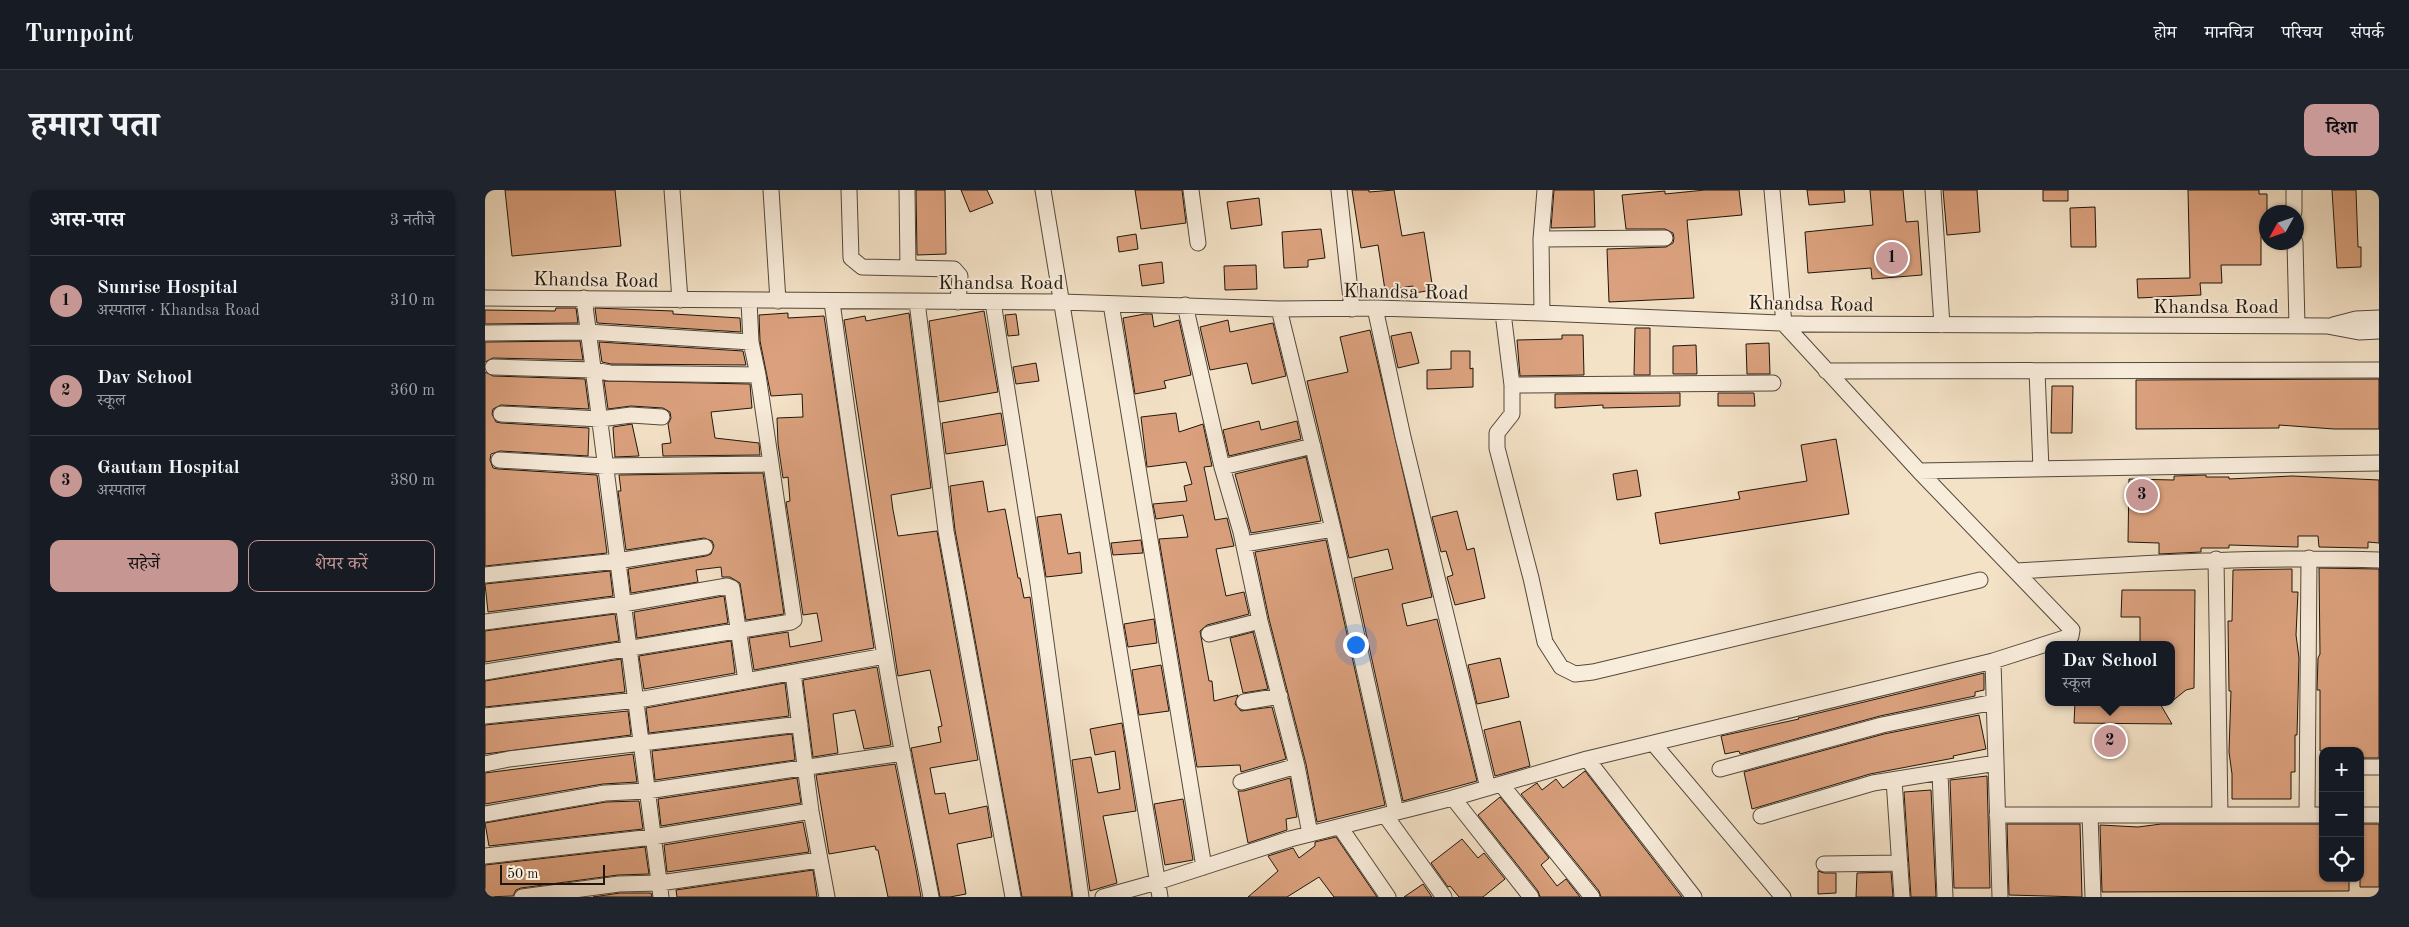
<!DOCTYPE html>
<html lang="hi">
<head>
<meta charset="utf-8">
<style>
  body { margin:0; font-family:"Old Standard TT","Noto Serif Devanagari",serif; background:#20242c; color:#f1f3f6 }
  .controls { position:absolute; right:15px; bottom:15px; display:grid; overflow:hidden; border-radius:10px; box-shadow:0 1px 4px #0004 }
  .controls button { width:45px; height:45px; display:grid; place-items:center; padding:0; border:0; border-bottom:1px solid #363941; background:#171b24; color:#f1f3f6; font:25px sans-serif }
  .compass { position:absolute; left:1774px; top:15px; width:45px; height:45px; border-radius:50%; background:#171b24; box-shadow:0 1px 4px #0004; rotate:230deg }
  .scale { position:absolute; left:15px; bottom:12px; width:105px; box-sizing:border-box; padding-left:5px; border:2px solid #1e160c; border-top:0; font-size:14px; line-height:18px; white-space:nowrap; color:#1e160c; -webkit-text-stroke:4px #f8ecdb; paint-order:stroke }
  .you { position:absolute; left:870px; top:454px; width:18px; height:18px; margin:-12px; border:4px solid #fff; border-radius:50%; background:#1a73e8; box-shadow:0 0 0 8px #1a73e833 }
  .badge { display:grid; place-items:center; width:32px; height:32px; border-radius:50%; background:#c59692; color:#111; font-size:16px; font-weight:700 }
  .pin { position:absolute; translate:-50% -50%; border:2px solid #fff; box-shadow:0 1px 5px #0006 }
  .popup { position:absolute; left:1560px; top:451px; width:130px; height:65px; box-sizing:border-box; display:grid; place-content:center; border-radius:10px; background:#171b24; filter:drop-shadow(0 1px 4px #0005); font-size:16px; white-space:nowrap; color:#9ea1a6 }
  .popup b { font-size:19px; color:#f1f3f6 }
  .popup::after { content:''; position:absolute; left:50%; top:100%; margin-left:-10px; border:10px solid transparent; border-top-color:#171b24 }
  .list { margin:0; padding:0; list-style:none }
  h2 { display:flex; justify-content:space-between; align-items:center; height:65px; margin:0; padding:0 20px; font-size:21px }
  h2 small { font-size:16px; font-weight:400; color:#9ea1a6 }
  .list li { display:grid; grid-template-columns:32px 1fr auto; gap:15px; align-items:center; box-sizing:border-box; height:90px; padding:0 20px; border-top:1px solid #363941 }
  .list b { display:block; font-size:19px; white-space:nowrap }
  .list p { margin:0; font-size:16px; white-space:nowrap; color:#9ea1a6 }
  .list em { font-size:16px; font-style:normal; color:#9ea1a6 }
  .actions { display:flex; gap:10px; padding:15px 20px }
  .actions a { flex:1; padding:11px 0; border:1px solid #c59692; border-radius:10px; text-align:center; font-size:18px; color:#c59692 }
  .actions .main { background:#c59692; color:#111 }
  .icon { flex:none; width:28px; height:28px; fill:none; stroke:currentColor; stroke-width:2; stroke-linecap:round; stroke-linejoin:round }
  .map { position:relative; flex:none; width:1894px; height:707px; overflow:hidden; border-radius:10px }
  header { display:flex; align-items:center; gap:30px; box-sizing:border-box; height:70px; padding:0 25px; background:#171b24; border-bottom:1px solid #363941 }
  header strong { font-size:24px }
  nav { display:flex; gap:28px; margin-inline-start:auto; font-size:18px }
  .intro { display:flex; align-items:center; justify-content:space-between; box-sizing:border-box; height:120px; padding:0 30px }
  h1 { margin:0; font-size:35px }
  .button { padding:12px 22px; border-radius:10px; background:#c59692; color:#111; font-size:18px; font-weight:700 }
  main { display:flex; gap:30px; padding:0 30px }
  aside { flex:1; background:#171b24; border-radius:10px; box-shadow:0 1px 4px #0004 }
  .map>svg:first-child { display:block }
  .building { fill:#dba17e; stroke:#1e160c }
  .lines { fill:none; stroke-linecap:round; stroke-linejoin:round }
  .minor-casing { stroke:#54493b; stroke-width:17 }
  .minor { stroke:#f8ecdb; stroke-width:15 }
  .labels { text-anchor:middle; stroke-width:4; stroke-linejoin:round; paint-order:stroke }
  .street-label { font-size:20px; fill:#1e160c; stroke:#f8ecdb }
</style>
</head>
<body>
<header>
<strong>Turnpoint</strong>
<nav><a>होम</a><a>मानचित्र</a><a>परिचय</a><a>संपर्क</a></nav>
</header>
<div class="intro"><h1>हमारा पता</h1><a class="button">दिशा</a></div>
<main>
<aside>
<h2>आस-पास<small>3 नतीजे</small></h2>
<ul class="list">
<li><span class="badge">1</span><div><b>Sunrise Hospital</b><p>अस्पताल · Khandsa Road</p></div><em>310 m</em></li>
<li><span class="badge">2</span><div><b>Dav School</b><p>स्कूल</p></div><em>360 m</em></li>
<li><span class="badge">3</span><div><b>Gautam Hospital</b><p>अस्पताल</p></div><em>380 m</em></li>
</ul>
<div class="actions"><a class="main">सहेजें</a><a>शेयर करें</a></div>
</aside>
<div class="map">
<svg width="1894" height="707" viewBox="0 0 1894 707">
  <rect width="100%" height="100%" fill="#f4e2c7"/>
  <filter id="stains"><feTurbulence type="fractalNoise" baseFrequency=".004" numOctaves="4"/><feColorMatrix values="0 0 0 0 .2 0 0 0 0 .09 0 0 0 0 .02 0 0 0 .5 -.17"/></filter>
  <radialGradient id="worn" r=".72"><stop offset=".6" stop-color="#630" stop-opacity="0"/><stop offset="1" stop-color="#630" stop-opacity=".3"/></radialGradient>
  <!-- building -->
  <path class="building" d="M20 0H130L136 56 27 66Z
    M431 0H460L461 64 432 65Z
    M476 0H502L508 13 485 22Z
    M650 0H697L701 33 656 39Z
    M867 0H884V2L909 0 917 46 939 42 948 100 929 103 928 96 900 100 893 55 876 58Z
    M1069 0H1109L1110 37 1066 38Z
    M1220 0H1254L1257 25 1202 30 1209 108 1124 112 1122 59 1181 57 1188 53 1189 48 1188 43 1180 39H1141L1137 5 1180 1V4Z
    M1322 0H1359L1360 12 1324 15Z
    M1385 0H1418L1421 32 1433 31 1437 85 1387 89 1386 78 1323 83 1320 42 1388 35Z
    M1458 0H1492L1495 42 1462 45Z
    M1558 0H1583V11H1558Z
    M1703 0H1774V4H1782V46H1776V75H1736L1737 93H1715L1716 105 1653 108 1652 89 1705 88Z
    M1847 0H1871L1873 57H1876V77L1852 78Z
    M774 8 777 35 746 39 742 12Z
    M1610 17 1611 57H1586L1585 18Z
    M836 39 840 68 823 70V77L799 78 797 42Z
    M651 44 653 59 634 62 632 47Z
    M677 72 679 93 657 96 654 75Z
    M771 75 772 99 740 100 739 76Z
    M71 118H91L93 133 0 134V120L70 121Z
    M110 118 188 121V124L255 128 256 142 112 133Z
    M499 121 513 202 454 212 444 131Z
    M303 123V128L339 126 389 458 269 480 264 448 303 442 305 457 337 451 332 423 318 425 301 312 305 311 303 287 298 288 293 254 292 228 318 227 317 204 286 206 275 151 274 125Z
    M424 123 446 298 406 305 408 320 413 346 452 341 493 570 445 578 450 604 460 603 464 624 502 616 507 647 472 654 481 704 465 707H455L426 558 456 552 453 537 457 536 445 480 413 486 359 130 380 126 381 131Z
    M531 124 534 145 523 146 520 125Z
    M660 124H667L669 137 694 130 706 185 679 191 681 198 650 204 638 128Z
    M743 130 745 142 788 133 801 186 767 194 762 173 725 180 715 137Z
    M1150 138H1165V185H1149Z
    M885 140 947 407 917 414 922 436 952 429 992 591 918 611 869 388 908 379 903 359 864 368 822 191 863 182 855 147Z
    M926 142 934 173 913 178 906 146Z
    M1077 145H1098L1099 185 1035 186 1032 150 1077 149Z
    M95 151 98 170 8 168 0 172V152Z
    M114 152 258 161 261 175 126 174 117 172Z
    M1284 153 1285 184H1262L1261 154Z
    M1211 155 1212 184H1188V156Z
    M966 161H985V179L988 178V197L942 199V180L966 179Z
    M551 173 554 191 531 194 528 177Z
    M0 182 8 186 100 189 104 219 16 215 8 219 7 224 11 232 16 233 104 238 103 266 15 261 6 264 5 270 8 278 13 279 112 285 122 363 0 376Z
    M1894 189V239H1849L1794 235V238L1651 239V190Z
    M119 191 265 194 267 218 226 222 230 248 274 253 275 265 178 266 177 254 186 253 183 234 186 228 185 222 178 218 146 216 123 219Z
    M1567 196H1588L1587 243H1566Z
    M1195 203V216L1118 218V215L1070 218V204Z
    M1233 203H1269L1270 216H1233Z
    M516 223 521 255 461 264 457 233Z
    M691 223 694 242 718 234 727 276 719 277 730 330 742 328 749 356 731 359 741 406 759 402 764 424 722 435 715 441 724 491H727L729 511 753 505 750 514 756 521 787 517 801 569 756 582 755 575 712 577 674 349 703 347 698 325 671 329 668 314 702 311 699 296 707 294 701 272 662 277 656 227Z
    M774 231 776 240 812 231 816 249 744 266 738 240Z
    M147 234 154 266 130 267 128 237Z
    M1351 249 1364 324 1175 354 1170 323 1255 309 1253 302 1322 291 1316 255Z
    M821 267 836 331 766 343 750 284Z
    M1152 280 1156 306 1132 310 1128 284Z
    M278 283 299 424 261 430 255 393 245 387H237L236 377 211 380 213 392 146 403 143 379 221 366 226 364 229 356 227 351 219 348 141 360 133 301H136L134 285Z
    M1721 285V287H1744V289L1807 286 1894 290V353L1883 352V358L1834 357 1833 346H1813V357L1744 355V358H1716V362L1674 364V353L1643 352 1644 289 1689 290V286Z
    M498 291 503 322 520 319 533 388H535L539 408 545 407 587 707H537L470 340 465 296Z
    M972 321 982 360 989 358 1000 408 970 415 962 387 968 385 961 361 956 362 947 327Z
    M576 324 583 364 595 362 597 383 561 387 552 327Z
    M656 350 658 363 628 365 626 353Z
    M841 350 900 615 832 632 821 574 784 429 770 362Z
    M1834 378 1894 379V568H1875V561H1835V500H1832L1833 468 1835 464Z
    M1807 379V402H1813L1811 445 1814 468 1812 545H1810V582H1806V609H1747V584L1744 562 1746 501H1744L1743 431H1747L1748 380Z
    M125 381 128 406 3 422 0 394Z
    M1637 400H1710L1709 498 1701 500 1686 512V455H1655V427H1636Z
    M239 406 243 433 152 448 149 422Z
    M130 424 134 451 0 472V441Z
    M669 429 672 453 643 457 639 434Z
    M768 442 783 499 758 503 745 448Z
    M246 451 250 483 159 499 154 466Z
    M1015 468 1024 507 992 514 983 475Z
    M136 469 140 502 0 517V491Z
    M676 475 684 521 654 525 647 480Z
    M392 477 406 555 379 559 370 520 348 524 353 563 328 567 318 490Z
    M1499 483V500L1490 502V506L1395 526 1255 564 1254 561 1240 564 1236 546 1314 529 1313 528Z
    M300 493 304 526 164 543 161 518Z
    M1590 512H1674L1687 534 1589 533Z
    M143 521 146 545 0 564V535Z
    M1494 525 1501 559 1468 566 1469 568 1385 584 1267 619 1259 582 1399 544Z
    M1035 531 1045 576 1010 586 999 540Z
    M637 533 651 621 618 626 632 693 605 701 587 570 606 567 613 603 635 599 630 561 610 565 605 539Z
    M307 544 310 570 170 590 167 561Z
    M148 564 152 592 118 594 0 614V583Z
    M410 574 431 679 436 707H403L393 660H391L390 656 344 664 331 585Z
    M1100 581 1197 707H1116L1114 701 1036 604 1052 593 1057 600 1071 589 1078 598Z
    M1502 586 1505 698H1469L1465 590Z
    M312 588 316 613 176 636 173 609Z
    M805 588 812 627 801 629 802 640 763 653 753 601H759Z
    M1446 600 1451 707H1426L1419 602Z
    M1015 607 1064 668 1056 675 1072 696 1081 689 1095 707H1055L1053 701 993 625Z
    M698 609 708 670 680 675 669 614Z
    M154 611 158 639 4 656 0 633 121 612Z
    M318 632 324 662 182 682 179 655Z
    M1522 634H1595L1597 707 1524 705Z
    M1676 634H1838V688H1864V701L1617 702 1615 635 1653 637Z
    M1875 634H1894V697H1875Z
    M851 647 892 707H849L834 687 802 707H763L793 681 783 666 808 658 814 668 830 656V652Z
    M977 649 993 668 999 663 1020 689 998 707H974L965 696 963 697 946 673Z
    M160 657 164 684 133 685 36 698 31 700 28 706 0 707V675Z
    M328 680 332 707H192L191 700Z
    M1333 681 1339 683H1351V703L1333 704Z
    M1406 682 1408 707H1371L1372 683Z
    M938 694 947 707H919Z
    M135 703H166L167 707H108Z"/>
  <g class="lines">
    <!-- minor casing -->
    <g class="minor-casing">
      <path id="minor" d="M187 0 195 110
        M286 0 293 111
        M364 0 366 68 377 77 469 79 475 86 473 112
        M422 0 423 78
        M558 0 675 707
        M706 0 713 53
        M854 0 867 119
        M1448 0 1457 135
        M1809 0V22
        M1056 49 1180 48
        M1810 52 1812 136
        M0 108 576 112 794 119 890 118 1057 123 1318 134 1842 136 1874 142 1894 141
        M99 108 176 707
        M347 112C363 230 380 348 400 466 413 547 431 627 446 707
        M432 112 461 341 528 707
        M508 112 553 394 596 707
        M626 114 719 677
        M700 115 737 277 756 342 775 431 812 576 825 644
        M890 118 918 247 1003 598
        M794 119 848 339 911 622
        M1018 123 1027 195V224L1012 243V258L1046 388 1060 452 1076 477 1090 484 1108 482 1495 390
        M1057 123 1056 49 1060 0
        M1848 135 1871 129 1894 128
        M1 143 102 142 266 152
        M8 177 108 180 125 183 273 185
        M1341 181 1894 180
        M1552 181 1556 279
        M1027 195 1288 193
        M16 224 115 229 146 225 177 227
        M14 270 121 276 284 274
        M737 277 828 256
        M1434 281 1894 273
        M759 354 848 339
        M1731 369 1735 625
        M1532 381C1653 374 1773 366 1894 370
        M0 385 132 371 220 357
        M0 432 138 414 242 396 247 398 261 491
        M724 444 775 431
        M1508 471 1515 707
        M0 482 306 432 309 430 273 185 266 152 264 111
        M308 483 326 621 342 707
        M759 512 795 506
        M0 526 153 510 400 466
        M1168 553 1298 707
        M1102 569 1209 707
        M0 574 24 569 315 534
        M1875 577H1894
        M1235 579 1397 535 1509 512
        M1455 582 1460 707
        M1409 590 1417 707
        M756 592 812 576
        M1016 594 1107 707
        M968 608 1046 707
        M0 624 120 603 162 601 418 563
        M900 625 959 707
        M1512 625H1838
        M1605 625 1608 707
        M1822 625 1824 368
        M1875 625H1894
        M1276 626 1388 593 1511 573
        M855 637 903 707
        M0 666 168 647 326 621
        M1339 674 1415 673
        M37 707 134 694 175 693 334 670
        M618 707 672 692 805 649 968 608 1102 569 1508 471 1586 446 1587 440 1434 281 1299 134 1287 0"/>
    </g>
    <!-- minor -->
    <use href="#minor" class="minor"/>
  </g>
  <g class="labels">
    <!-- street labels -->
    <g class="street-label">
      <text transform="translate(111 89) rotate(1)" y="7">Khandsa Road</text>
      <text x="516" y="99">Khandsa Road</text>
      <text transform="translate(921 101) rotate(1)" y="7">Khandsa Road</text>
      <text transform="translate(1326 113) rotate(1)" y="7">Khandsa Road</text>
      <text x="1731" y="123">Khandsa Road</text>
    </g>
  </g>
  <rect width="100%" height="100%" filter="url(#stains)"/>
  <rect width="100%" height="100%" fill="url(#worn)"/>
</svg>
<div class="controls">
<button>+</button>
<button>−</button>
<button><svg class="icon" aria-label="locate" viewBox="0 0 24 24"><circle cx="12" cy="12" r="6"/><path d="M12 2v4M12 18v4M2 12h4M18 12h4"/></svg></button>
</div>
<svg class="compass" viewBox="-18 -18 36 36"><path d="M0-13l5 13h-10z" fill="#e53935"/><path d="M0 13l5-13h-10z" fill="#9ea1a6"/></svg>
<div class="scale">50 m</div>
<div class="you"></div>
<div class="pin badge" style="left:1407px;top:68px">1</div>
<div class="pin badge" style="left:1625px;top:551px">2</div>
<div class="popup"><b>Dav School</b>स्कूल</div>
<div class="pin badge" style="left:1657px;top:305px">3</div>
</div>
</main>
</body>
</html>
